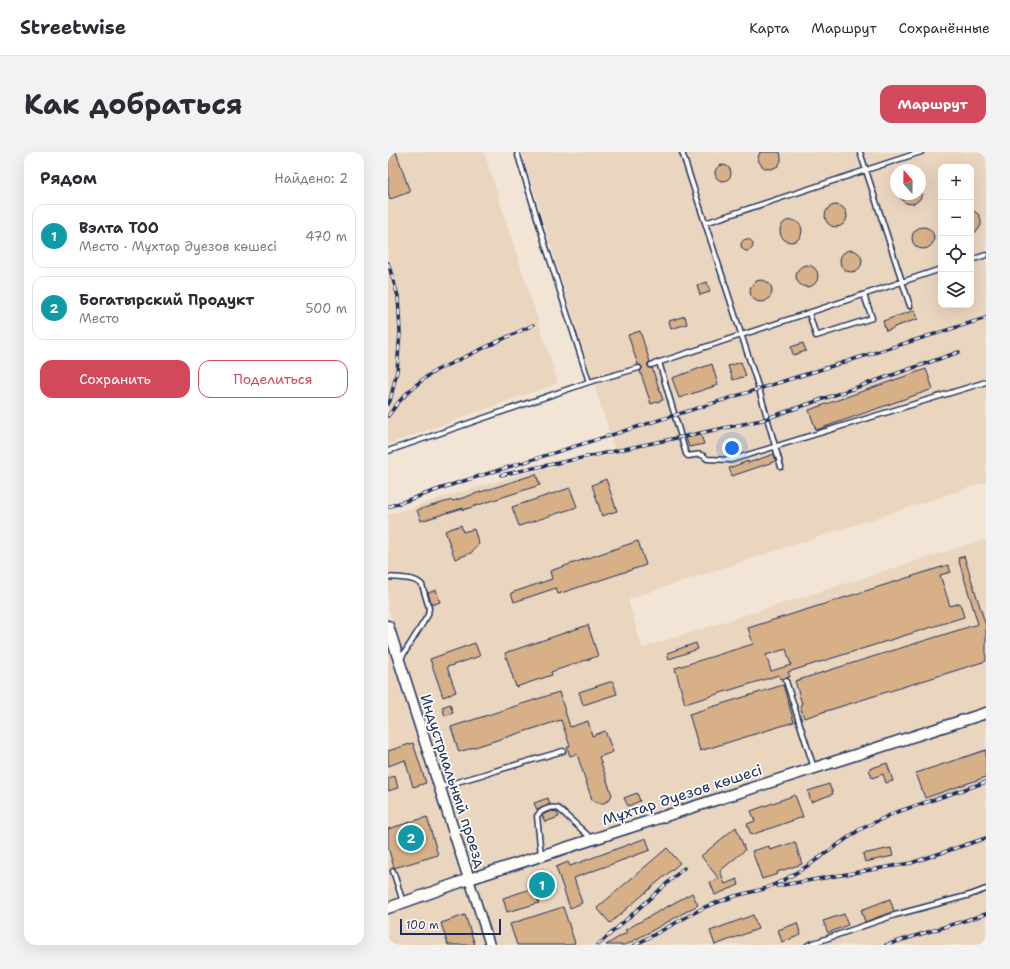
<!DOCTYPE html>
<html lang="ru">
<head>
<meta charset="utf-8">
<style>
  body { margin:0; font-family:"Shantell Sans",sans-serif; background:#f2f2f3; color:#2b2b33 }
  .controls { position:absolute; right:12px; top:12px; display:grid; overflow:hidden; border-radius:8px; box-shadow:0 4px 16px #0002 }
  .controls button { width:36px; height:36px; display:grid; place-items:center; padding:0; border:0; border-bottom:1px solid #e1e1e2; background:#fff; color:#2b2b33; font:20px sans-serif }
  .compass { position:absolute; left:502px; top:12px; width:36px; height:36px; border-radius:50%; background:#fff; box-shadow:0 4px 16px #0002; rotate:340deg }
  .scale { position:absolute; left:12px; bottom:10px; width:101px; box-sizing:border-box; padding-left:4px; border:2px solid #1b2f5e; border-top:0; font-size:11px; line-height:14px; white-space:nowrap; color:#1b2f5e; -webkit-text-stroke:3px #fdfcf7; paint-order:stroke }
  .you { position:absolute; left:344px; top:296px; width:14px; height:14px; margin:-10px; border:3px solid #fff; border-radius:50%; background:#1a73e8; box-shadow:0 0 0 6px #1a73e833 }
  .badge { display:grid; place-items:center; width:26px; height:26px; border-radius:50%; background:#d1495b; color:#fff; font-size:13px; font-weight:700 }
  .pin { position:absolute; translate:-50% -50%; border:2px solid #fff; box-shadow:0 1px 4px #0006 }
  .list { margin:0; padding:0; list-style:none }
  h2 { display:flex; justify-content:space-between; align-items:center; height:52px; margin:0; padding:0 16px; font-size:17px }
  h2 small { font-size:13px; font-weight:400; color:#7c7c81 }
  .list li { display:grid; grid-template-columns:26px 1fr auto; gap:12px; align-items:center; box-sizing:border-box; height:64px; margin:0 8px 8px; padding:0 8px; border:1px solid #e1e1e2; border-radius:12px }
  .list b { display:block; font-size:15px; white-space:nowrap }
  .list p { margin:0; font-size:13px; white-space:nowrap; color:#7c7c81 }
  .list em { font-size:13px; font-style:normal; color:#7c7c81 }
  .actions { display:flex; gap:8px; padding:12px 16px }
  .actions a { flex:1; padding:9px 0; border:1px solid #d1495b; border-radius:12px; text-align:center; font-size:14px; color:#d1495b }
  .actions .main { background:#d1495b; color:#fff }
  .icon { flex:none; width:22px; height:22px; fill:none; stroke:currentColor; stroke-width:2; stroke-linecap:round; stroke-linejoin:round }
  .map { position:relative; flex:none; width:598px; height:793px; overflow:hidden; border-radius:12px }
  header { display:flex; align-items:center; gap:24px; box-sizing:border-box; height:56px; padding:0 20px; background:#fff; border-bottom:1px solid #e1e1e2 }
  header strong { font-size:19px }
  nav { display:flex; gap:22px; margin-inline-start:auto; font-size:14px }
  .intro { display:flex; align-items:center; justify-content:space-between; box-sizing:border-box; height:96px; padding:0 24px }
  h1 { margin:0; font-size:28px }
  .button { padding:10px 18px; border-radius:12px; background:#d1495b; color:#fff; font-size:14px; font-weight:700 }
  main { display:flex; gap:24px; padding:0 24px }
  aside { flex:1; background:#fff; border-radius:12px; box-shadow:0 4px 16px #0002 }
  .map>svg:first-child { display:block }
  .built { fill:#ead5bf; fill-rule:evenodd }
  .building { fill:#d7b088; stroke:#1b2f5e; fill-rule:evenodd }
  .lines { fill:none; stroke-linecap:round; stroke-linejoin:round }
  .service-casing { stroke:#1b2f5e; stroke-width:7 }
  .minor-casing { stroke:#1b2f5e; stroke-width:11 }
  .tertiary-casing { stroke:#1b2f5e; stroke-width:13 }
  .service { stroke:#fdfcf7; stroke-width:4 }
  .minor { stroke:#fdfcf7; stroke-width:8 }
  .tertiary { stroke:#fdfcf7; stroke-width:10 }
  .rail-casing { stroke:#1b2f5e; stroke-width:3.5 }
  .rail { stroke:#fdfcf7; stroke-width:2; stroke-dasharray:6; stroke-linecap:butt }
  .labels { text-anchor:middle; stroke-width:3.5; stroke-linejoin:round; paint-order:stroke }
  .street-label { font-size:15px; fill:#1b2f5e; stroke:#fdfcf7 }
</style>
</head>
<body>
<header>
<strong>Streetwise</strong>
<nav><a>Карта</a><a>Маршрут</a><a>Сохранённые</a></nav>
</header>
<div class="intro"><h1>Как добраться</h1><a class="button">Маршрут</a></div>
<main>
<aside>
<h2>Рядом<small>Найдено: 2</small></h2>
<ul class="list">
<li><span class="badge" style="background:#0f9aa8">1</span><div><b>Вэлта ТОО</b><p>Место · Мұхтар Әуезов көшесі</p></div><em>470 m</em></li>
<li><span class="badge" style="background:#0f9aa8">2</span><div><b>Богатырский Продукт</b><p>Место</p></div><em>500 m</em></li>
</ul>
<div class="actions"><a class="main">Сохранить</a><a>Поделиться</a></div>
</aside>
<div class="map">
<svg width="598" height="793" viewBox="0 0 598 793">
  <rect width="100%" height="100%" fill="#f2e5d6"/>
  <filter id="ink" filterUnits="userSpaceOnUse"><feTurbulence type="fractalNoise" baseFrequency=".025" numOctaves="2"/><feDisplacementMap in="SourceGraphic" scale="8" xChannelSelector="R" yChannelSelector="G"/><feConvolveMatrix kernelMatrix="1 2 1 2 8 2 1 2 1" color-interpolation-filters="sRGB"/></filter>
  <g filter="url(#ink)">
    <!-- built -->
    <path class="built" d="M0 0H96L170 231 0 292Z
      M134 0H598V330L240 447 254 496 598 387V556L86 720 0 455V363L72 340 137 321 228 302ZM553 15H583V153H553ZM508 18H532V42H508Z
      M0 486 76 724 0 751Z
      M598 567V793H108L87 730Z
      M78 733 97 793H0V761Z"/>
    <!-- building -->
    <path class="building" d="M0 0H8L22 40 2 47 0 40Z
      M372 0H392L393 5V9L390 14 386 16 382 17 377 16 374 14 371 10 370 6Z
      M327 21a8 8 0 1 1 16 0a8 8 0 1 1-16 0Z
      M510 42H535L531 48 527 51 523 52 518 51 515 49Z
      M437 64a11 11 0 1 1 22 0a11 11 0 1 1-22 0Z
      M583 57 590 62 592 65 593 69V73L590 78 583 83Z
      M392 79a11 11 0 1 1 22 0a11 11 0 1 1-22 0Z
      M524 86a11 11 0 1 1 22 0a11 11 0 1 1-22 0Z
      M353 93a6 6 0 1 1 12 0a6 6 0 1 1-12 0Z
      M452 109a11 11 0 1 1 22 0a11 11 0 1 1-22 0Z
      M408 124a11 11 0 1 1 22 0a11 11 0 1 1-22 0Z
      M362 139a11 11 0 1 1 22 0a11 11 0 1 1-22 0Z
      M319 130 322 140 312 143 309 133Z
      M527 158 530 167 506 175V176L498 179 495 169Z
      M297 164 299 172 283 177 281 169Z
      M252 179 262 210 260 211V214L261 216H264L275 248 263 252 252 219 254 217V215L252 213H250L240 183Z
      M415 191 418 199 405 203 403 195Z
      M353 210 358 224 345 228 340 214Z
      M324 212 330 233 291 246 284 226Z
      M538 217 545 237 428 278 421 258Z
      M313 283 316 292 301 295 298 286Z
      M386 302 388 309 344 324 341 316 360 309V311Z
      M148 322 152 333 75 358V356L33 369 29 358 64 348 65 349Z
      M218 327 229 359 214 364 204 333Z
      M182 336 189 355 131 374 124 355Z
      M73 373 75 380 86 377 91 392 83 401 67 407 57 379Z
      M250 389 258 413 170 442 168 436 126 450 123 441 164 427 162 419Z
      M576 404 598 474V509L416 566 412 553 414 552 407 529 590 472 570 406Z
      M560 413 563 420 552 423 562 454 572 451 576 465 400 520 402 525 393 527 391 523 297 552 287 516 365 492 360 476ZM398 497 403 513 383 519 378 503Z
      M48 438 52 450 44 453 40 441Z
      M200 473 210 504 163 520 164 523 128 535 117 501Z
      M87 491 92 504 59 515 68 540 55 545 42 507Z
      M308 491 310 497 281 507 279 501Z
      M225 529 229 542 195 553 191 540Z
      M395 533 406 570 312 599 301 562Z
      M171 540 182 575 200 569 204 584 217 579 225 600 211 605 224 643 221 648 216 651H210L204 648 189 602 182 604 179 595 182 594 173 568 71 600 63 575Z
      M62 552 65 561 57 564 54 555Z
      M25 591 38 631 25 635 17 608 0 614V599Z
      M598 598V625L537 646 528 621Z
      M499 611 505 629 498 631 495 622 484 626 481 617Z
      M7 624 10 636 0 639V626Z
      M441 632 445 642 423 650 420 639Z
      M249 641 252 649 240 654 236 646Z
      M407 643 415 665 363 683 359 672 367 669 363 659Z
      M160 646 162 652 149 658 146 651Z
      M163 659 169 660 171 665 157 670 154 663Z
      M39 665 50 703 6 716 0 695V677Z
      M348 675 357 698 332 719 337 732 349 727 351 733 327 743 322 730 331 727 313 704Z
      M258 686 262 698 186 726 194 751 182 756 168 715 180 710 182 714Z
      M407 690 414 712 389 720 390 722 374 727 364 699 381 694 382 698Z
      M279 696 292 711 222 771 209 756Z
      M503 696 505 704 477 710 475 702Z
      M156 722 163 741 149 745 151 751 119 760 115 746 149 735 145 726Z
      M304 741 310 753 238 793H218L239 780 237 778Z
      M502 747 506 759 477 770 473 758Z
      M175 755 187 791 182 793H129L122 772Z
      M456 762 460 773 440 781 435 769Z
      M77 763 87 793H60L53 771Z
      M365 763 370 777 327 793 322 779Z
      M409 771 413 783 394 790 390 778Z"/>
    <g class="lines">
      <!-- service casing -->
      <g class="service-casing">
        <path id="service" d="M129 0 157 92 201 230
          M294 0 371 237 393 315
          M472 0 522 154
          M317 71 533 0
          M583 108 598 103
          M421 161 428 184 484 166 476 143
          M271 210 298 302 300 304C308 303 313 300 319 307L343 308 598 230
          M263 213 553 117
          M0 299 201 230 251 216
          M0 425C10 426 27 425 34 433L41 456 40 463 12 508
          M398 529 426 616
          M52 635 175 599
          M153 703 149 664C153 658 165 653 171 657L204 687
          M5 719 15 750
          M420 793 507 763 582 743 598 737"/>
      </g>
      <!-- minor casing -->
      <g class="minor-casing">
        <path id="minor" d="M81 727 102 793"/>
      </g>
      <!-- tertiary casing -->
      <g class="tertiary-casing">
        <path id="tertiary" d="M0 474 81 727
          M0 756 81 727 598 561"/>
      </g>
      <!-- service -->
      <use href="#service" class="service"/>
      <!-- minor -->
      <use href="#minor" class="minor"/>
      <!-- tertiary -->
      <use href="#tertiary" class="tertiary"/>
      <!-- rail casing -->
      <g class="rail-casing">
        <path id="rail" d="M0 111 10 144 12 180 9 219 2 249 0 252
          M0 264C13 245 29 230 49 218L145 173
          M113 323 374 268 571 200
          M0 355 66 332 598 166
          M389 734 523 711 598 686
          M210 793 296 716
          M247 793 317 755 347 744 376 737 396 728 421 713 471 678 506 661 598 630
          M498 793 598 762"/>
      </g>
      <!-- rail -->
      <use href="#rail" class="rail"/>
    </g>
  </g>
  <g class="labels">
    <!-- street labels -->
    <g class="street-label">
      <text transform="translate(65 629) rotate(72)" y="5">Индустриальный проезд</text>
      <text transform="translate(294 643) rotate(-18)" y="5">Мұхтар Әуезов көшесі</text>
    </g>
  </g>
</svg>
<div class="controls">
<button>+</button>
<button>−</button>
<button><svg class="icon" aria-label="locate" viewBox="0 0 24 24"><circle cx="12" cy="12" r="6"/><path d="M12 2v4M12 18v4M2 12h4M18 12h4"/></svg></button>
<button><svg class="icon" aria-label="layers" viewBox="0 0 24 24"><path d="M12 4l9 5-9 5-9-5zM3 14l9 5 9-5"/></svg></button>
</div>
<svg class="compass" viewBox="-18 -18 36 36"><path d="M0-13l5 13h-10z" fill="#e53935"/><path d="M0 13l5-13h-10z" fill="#7c7c81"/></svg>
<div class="scale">100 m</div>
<div class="you"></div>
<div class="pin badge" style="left:154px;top:733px;background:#0f9aa8">1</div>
<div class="pin badge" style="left:23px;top:686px;background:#0f9aa8">2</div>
</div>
</main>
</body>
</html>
